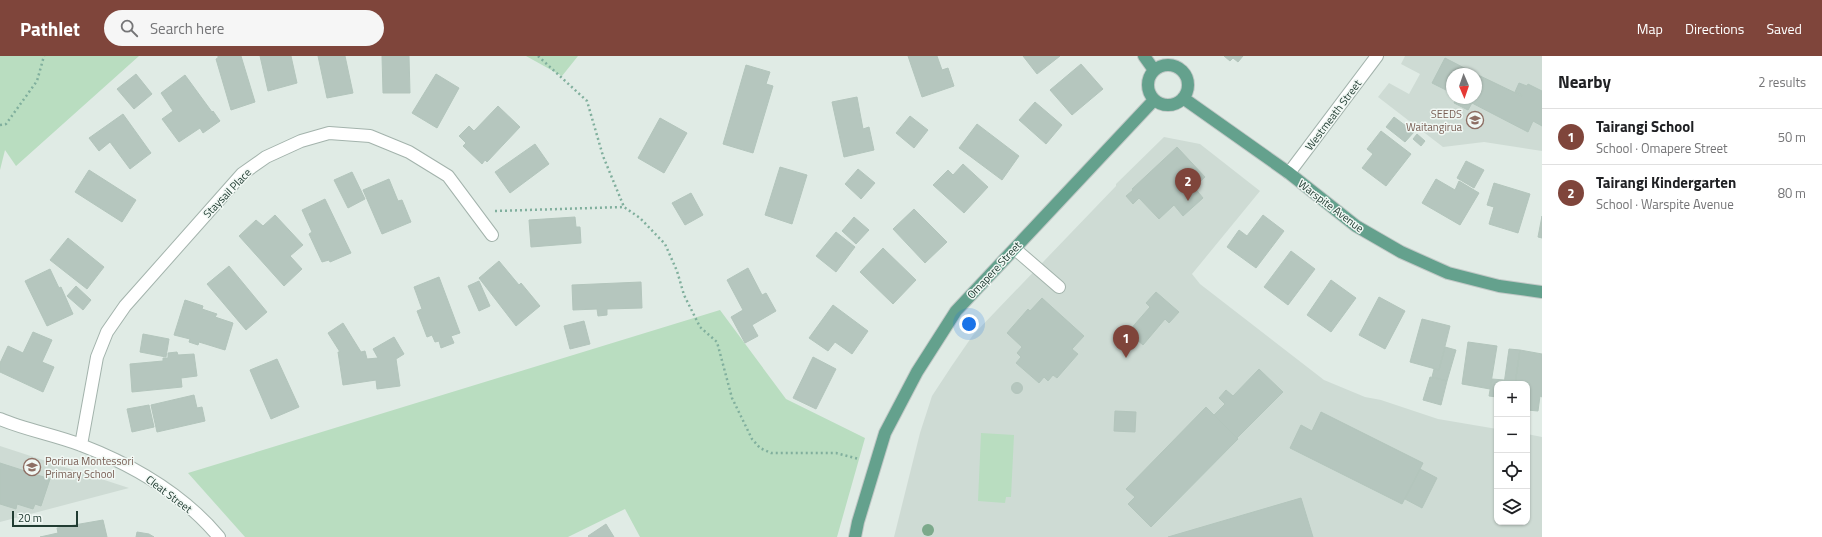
<!DOCTYPE html>
<html lang="en">
<head>
<meta charset="utf-8">
<style>
  body { margin:0; font-family:"Titillium Web",sans-serif; background:#f6f6f6; color:#202124 }
  .controls { position:absolute; right:12px; bottom:12px; display:grid; overflow:hidden; border-radius:8px; box-shadow:0 1px 3px #0004 }
  .controls button { width:36px; height:36px; display:grid; place-items:center; padding:0; border:0; border-bottom:1px solid #e0e0e0; background:#fff; color:#202124; font:20px sans-serif }
  .compass { position:absolute; left:1446px; top:12px; width:36px; height:36px; border-radius:50%; background:#fff; box-shadow:0 1px 3px #0004; rotate:178deg }
  .scale { position:absolute; left:12px; bottom:10px; width:66px; box-sizing:border-box; padding-left:4px; border:2px solid #213c32; border-top:0; font-size:11px; line-height:14px; white-space:nowrap; color:#213c32; -webkit-text-stroke:3px #f1f8f4; paint-order:stroke }
  .you { position:absolute; left:969px; top:268px; width:14px; height:14px; margin:-10px; border:3px solid #fff; border-radius:50%; background:#1a73e8; box-shadow:0 0 0 6px #1a73e833 }
  .badge { display:grid; place-items:center; width:26px; height:26px; border-radius:50%; background:#7f453b; color:#fff; font-size:13px; font-weight:700 }
  .pin { position:absolute; translate:-50% -33px; filter:drop-shadow(0 1px 2px #0008) }
  .pin::after { content:''; position:absolute; top:21px; width:14px; height:12px; background:inherit; clip-path:polygon(0 0,100% 0,50% 100%) }
  .list { margin:0; padding:0; list-style:none }
  h2 { display:flex; justify-content:space-between; align-items:center; height:52px; margin:0; padding:0 16px; font-size:17px }
  h2 small { font-size:13px; font-weight:400; color:#757577 }
  .list li { display:grid; grid-template-columns:26px 1fr auto; gap:12px; align-items:center; box-sizing:border-box; height:56px; padding:0 16px; border-top:1px solid #e0e0e0 }
  .list b { display:block; font-size:15px; white-space:nowrap }
  .list p { margin:0; font-size:13px; white-space:nowrap; color:#757577 }
  .list em { font-size:13px; font-style:normal; color:#757577 }
  .icon { flex:none; width:22px; height:22px; fill:none; stroke:currentColor; stroke-width:2; stroke-linecap:round; stroke-linejoin:round }
  .map { position:relative; flex:none; width:1542px; height:481px; overflow:hidden }
  header { display:flex; align-items:center; gap:24px; box-sizing:border-box; height:56px; padding:0 20px; background:#7f453b; color:#fff }
  header strong { font-size:19px }
  nav { display:flex; gap:22px; margin-inline-start:auto; font-size:14px }
  .search { width:280px; height:36px; background:#f6f6f6; display:flex; align-items:center; gap:10px; box-sizing:border-box; padding:0 14px; border-radius:22px; color:#757577; font-size:15px }
  main { display:flex }
  aside { flex:1; background:#fff }
  .map>svg:first-child { display:block }
  .built { fill:#cedbd4; fill-rule:evenodd }
  .green { fill:#b9ddc0 }
  .building { fill:#b5c6be; stroke:#b3c5bc }
  .lines { fill:none; stroke-linecap:round; stroke-linejoin:round }
  .minor-casing { stroke:#a3b3ac; stroke-width:14 }
  .major-casing { stroke:#c1c8c6; stroke-width:14 }
  .path { stroke:#80af9d; stroke-width:2.5; stroke-dasharray:2 3; stroke-linecap:butt }
  .minor { stroke:#fff; stroke-width:12 }
  .major { stroke:#64a18d; stroke-width:12 }
  .tree { fill:#7ca98b }
  .labels { text-anchor:middle; stroke-width:3; stroke-linejoin:round; paint-order:stroke }
  .education-label { font-size:11px; fill:#785e54; stroke:#f1f8f4; text-anchor:end }
  .street-label { font-size:11px; fill:#213c32; stroke:#f1f8f4 }
</style>
</head>
<body>
<header>
<strong>Pathlet</strong>
<div class="search"><svg class="icon" aria-label="search" viewBox="0 0 24 24"><circle cx="10" cy="10" r="6"/><path d="M15 15l6 6"/></svg>Search here</div>
<nav><a>Map</a><a>Directions</a><a>Saved</a></nav>
</header>
<main>
<div class="map">
<svg width="1542" height="481" viewBox="0 0 1542 481">
  <rect width="100%" height="100%" fill="#e0ebe5"/>
  <!-- built -->
  <path class="built" d="M1405 0H1542V95L1484 86 1443 91 1378 41 1389 27 1409 38 1420 18 1401 8ZM1452 18H1476V42H1452Z
    M1164 81 1200 88 1260 135 1192 218 1200 228 1324 324 1365 341 1381 344 1438 363 1497 373V466H1527V378L1542 381V481H894L920 377 932 340 951 311 973 279 1116 130V128Z
    M0 390 129 432 0 466Z"/>
  <!-- green -->
  <path class="green" d="M0 0H139L16 110 5 94 0 114Z
    M526 0H578L562 20Z
    M720 254 786 343 865 382 837 481H640L625 453 568 481H245L188 417Z
    M981 377 1014 379 1011 441H1006L1005 447 978 445Z"/>
  <!-- building -->
  <path class="building" d="M218 0H241L255 46 231 54 216 3 218 2Z
    M260 0H291L297 27 268 35Z
    M318 0H345L353 37 327 42Z
    M382 0H409L410 37H383Z
    M908 0H937L942 14 948 12 954 30 922 41Z
    M1023 0H1060L1037 18Z
    M1224 0H1243L1238 6 1233 2 1230 5Z
    M1445 2 1476 18H1452V37L1432 27Z
    M1081 8 1103 33 1072 59 1050 34Z
    M746 9 770 16 766 28 773 30 753 97 723 88Z
    M136 18 152 38 134 53 117 33Z
    M436 18 459 32 437 72 412 57Z
    M1476 18 1522 40V39L1515 36 1519 27 1527 30 1528 28 1542 35V70L1533 65 1528 76 1472 47 1468 54 1454 47 1456 42H1476Z
    M185 19 212 56 213 55 220 65 203 77 200 72 179 86 162 63 173 55 161 37Z
    M857 41 863 73 869 71 874 94 844 101 832 46Z
    M1035 46 1062 69 1046 88 1019 64Z
    M498 50 520 71 487 106 485 104 482 108 463 90 466 87 459 80 469 70 474 75Z
    M123 58 151 97 130 113 110 86 99 95 89 82Z
    M910 60 928 74 914 92 896 77Z
    M1394 61 1414 76 1405 86 1386 71Z
    M660 62 687 77 664 117 638 102Z
    M977 68 1019 100 1002 124 959 92Z
    M1381 75 1411 98 1386 130 1362 112 1373 98 1367 93Z
    M1417 78 1425 85 1421 90 1413 83Z
    M535 88 549 108 510 137 495 116Z
    M1177 91 1205 121 1194 131 1203 142 1183 160 1174 149 1159 163 1139 142 1133 148 1126 140 1133 134 1132 133Z
    M1466 105 1484 114 1474 132 1457 122Z
    M963 108 988 131 964 157 933 129 948 114 953 119Z
    M780 111 807 119 792 168 765 159Z
    M858 113 875 127 861 143 845 128Z
    M89 114 136 144 122 166 75 136Z
    M352 116 365 143 348 152 334 124Z
    M389 123 398 145 402 144 411 166 382 178 363 134Z
    M1436 123 1455 134 1459 125 1479 137 1460 169 1422 147Z
    M1494 127 1530 138 1518 177 1489 168 1494 151 1487 149Z
    M691 137 703 159 685 169 672 147Z
    M325 143 351 197 330 206 329 204 322 206 309 178 312 176 302 154Z
    M914 153 947 186 925 207 893 173Z
    M275 159 303 189 290 200 302 213 284 230 239 180 256 164 263 170Z
    M1263 159 1284 175 1256 212 1227 191 1239 174 1247 180Z
    M1542 160V182L1538 181Z
    M575 161 576 171H580L581 187 531 191 529 164Z
    M854 161 869 174 856 188 842 175Z
    M836 176 855 191 836 216 816 200Z
    M68 182 104 211 87 233 50 204Z
    M883 192 916 224 893 248 860 216Z
    M1291 195 1315 213 1288 249 1264 231Z
    M499 205 519 229 521 227 540 250 516 270 479 222Z
    M229 210 267 256 246 274 207 228Z
    M748 212 762 239 766 237 776 255 752 269 758 280 745 287 731 261 743 254 727 224Z
    M50 213 59 232 61 231 73 258 47 270 25 225Z
    M439 221 460 277 451 280 454 287 441 292 439 285 435 286 432 279 427 281 417 255 422 253 414 231Z
    M1331 224 1356 242 1331 276 1307 259Z
    M479 225 490 250 479 255 468 230Z
    M641 226 642 252 607 253V259L598 260 597 253 573 254 572 229Z
    M76 230 91 244 83 254 67 240Z
    M1156 236 1179 256 1169 267 1165 263 1143 289 1128 276 1150 251 1146 247Z
    M1379 241 1405 255 1385 293 1359 279Z
    M1042 242 1084 280 1072 293 1078 298 1057 322 1053 319 1048 325 1044 321 1039 327 1016 307 1021 301 1017 297 1022 291 1007 277 1028 253 1030 255Z
    M185 244 203 250 202 253 217 258 215 261 233 267 225 294 199 286 198 289 189 286 190 283 174 279Z
    M833 249 868 275 852 298 835 286 828 295 809 282Z
    M1422 263 1450 270 1439 314 1410 306Z
    M584 265 590 288 570 293 564 270Z
    M343 267 361 296 365 295 367 303 378 302 373 293 394 281 404 298 396 303 400 330 377 333 376 324 343 329 338 296H340L328 277Z
    M33 276 52 284 42 306 54 311 43 336 0 316V307L8 290 23 297Z
    M143 278 169 283 166 301 140 296Z
    M1468 286 1497 290 1490 333 1462 328Z
    M1445 291 1456 294 1447 325 1432 321 1434 313 1439 314Z
    M1509 293 1520 294 1515 328H1504Z
    M1520 294 1542 298V341L1540 340 1538 355 1527 354V328H1515Z
    M177 296 178 299 194 298 197 320 181 322 182 331 132 336 130 308 163 305V302H168V297Z
    M813 301 836 313 816 353 793 342Z
    M277 303 299 351 271 363 250 314Z
    M1259 313 1283 336 1237 382 1214 359 1225 348 1219 342 1226 334 1233 340Z
    M1430 321 1447 325 1441 349 1423 344Z
    M1492 323 1504 324 1503 328H1497V341L1489 340Z
    M1011.5 332a5.5 5.5 0 1 1 11 0a5.5 5.5 0 1 1-11 0Z
    M194 339 197 352 202 351 205 365 157 376 151 349Z
    M149 349 154 371 132 376 127 353Z
    M1206 351 1238 383 1151 471 1128 448 1135 441 1126 433Z
    M1115 355 1136 356 1135 376 1114 375Z
    M1321 356 1423 407 1402 448 1290 392 1301 369 1312 375Z
    M0 407 50 423 41 450 35 448 33 453 17 448 16 453 0 448Z
    M1420 413 1437 422 1422 452 1405 443Z
    M1301 442 1313 481H1168Z
    M103 464 107 481H40L58 477 57 472Z
    M606 468 614 481H589L588 480Z
    M137 476 149 478 154 481H136Z"/>
  <g class="lines">
    <!-- minor casing -->
    <g class="minor-casing">
      <path id="minor" d="M1289 117 1377 0
        M1015 193 1059 231
        M0 363C26 374 55 379 81 389 133 409 183 438 219 481
        M81 389 97 301 107 276 125 250 242 118 266 101 301 85 329 77 370 80 409 96 448 120 492 179"/>
    </g>
    <!-- major casing -->
    <g class="major-casing">
      <path id="major" d="M1144 0 1154 14
        M1148 29a20 20 0 1 1 40 0a20 20 0 1 1-40 0Z
        M1183 42 1289 117 1356 170 1401 196 1448 217 1499 230 1542 236
        M855 481 858 466 885 377 917 316 956 255 1154 44"/>
    </g>
    <!-- path -->
    <path class="path" d="M538 0 587 45 603 100 624 151
      M0 69 6 68 37 25 44 0
      M495 155 624 151 640 162 665 188 677 215 684 239 700 271 717 286 732 342 752 383 760 392 771 397H836L859 403"/>
    <!-- minor -->
    <use href="#minor" class="minor"/>
    <!-- major -->
    <use href="#major" class="major"/>
  </g>
  <!-- trees -->
  <circle class="tree" cx="928" cy="474" r="6"/>
  <!-- icons -->
  <defs>
    <g id="school-ring" transform="scale(0.9)"><circle r="9.5" fill="#f1f8f4" stroke="#8d6e63" stroke-width="1.5"/><path d="M0-5L7-2L0 1L-7-2ZM-4 1L0 2.5L4 1V4Q0 6-4 4Z" fill="#8d6e63"/></g>
  </defs>
  <g fill-rule="evenodd">
    <use href="#school-ring" x="1475" y="64"/>
    <use href="#school-ring" x="32" y="411"/>
  </g>
  <g class="labels">
    <!-- education labels -->
    <g class="education-label">
      <text x="1462" y="62">SEEDS<tspan x="1462" dy="13">Waitangirua</tspan></text>
      <text x="45" y="409" text-anchor="start">Porirua Montessori<tspan x="45" dy="13">Primary School</tspan></text>
    </g>
    <!-- street labels -->
    <g class="street-label">
      <text transform="translate(1333 59) rotate(-53)" y="4">Westmeath Street</text>
      <text transform="translate(227 137) rotate(-46)" y="4">Staysail Place</text>
      <text transform="translate(1331 150) rotate(37)" y="4">Warspite Avenue</text>
      <text transform="translate(994 214) rotate(-47)" y="4">Omapere Street</text>
      <text transform="translate(169 438) rotate(37)" y="4">Cleat Street</text>
    </g>
  </g>
</svg>
<div class="controls">
<button>+</button>
<button>−</button>
<button><svg class="icon" aria-label="locate" viewBox="0 0 24 24"><circle cx="12" cy="12" r="6"/><path d="M12 2v4M12 18v4M2 12h4M18 12h4"/></svg></button>
<button><svg class="icon" aria-label="layers" viewBox="0 0 24 24"><path d="M12 4l9 5-9 5-9-5zM3 14l9 5 9-5"/></svg></button>
</div>
<svg class="compass" viewBox="-18 -18 36 36"><path d="M0-13l5 13h-10z" fill="#e53935"/><path d="M0 13l5-13h-10z" fill="#757577"/></svg>
<div class="scale">20 m</div>
<div class="you"></div>
<div class="pin badge" style="left:1126px;top:302px">1</div>
<div class="pin badge" style="left:1188px;top:145px">2</div>
</div>
<aside>
<h2>Nearby<small>2 results</small></h2>
<ul class="list">
<li><span class="badge">1</span><div><b>Tairangi School</b><p>School · Omapere Street</p></div><em>50 m</em></li>
<li><span class="badge">2</span><div><b>Tairangi Kindergarten</b><p>School · Warspite Avenue</p></div><em>80 m</em></li>
</ul>
</aside>
</main>
</body>
</html>
